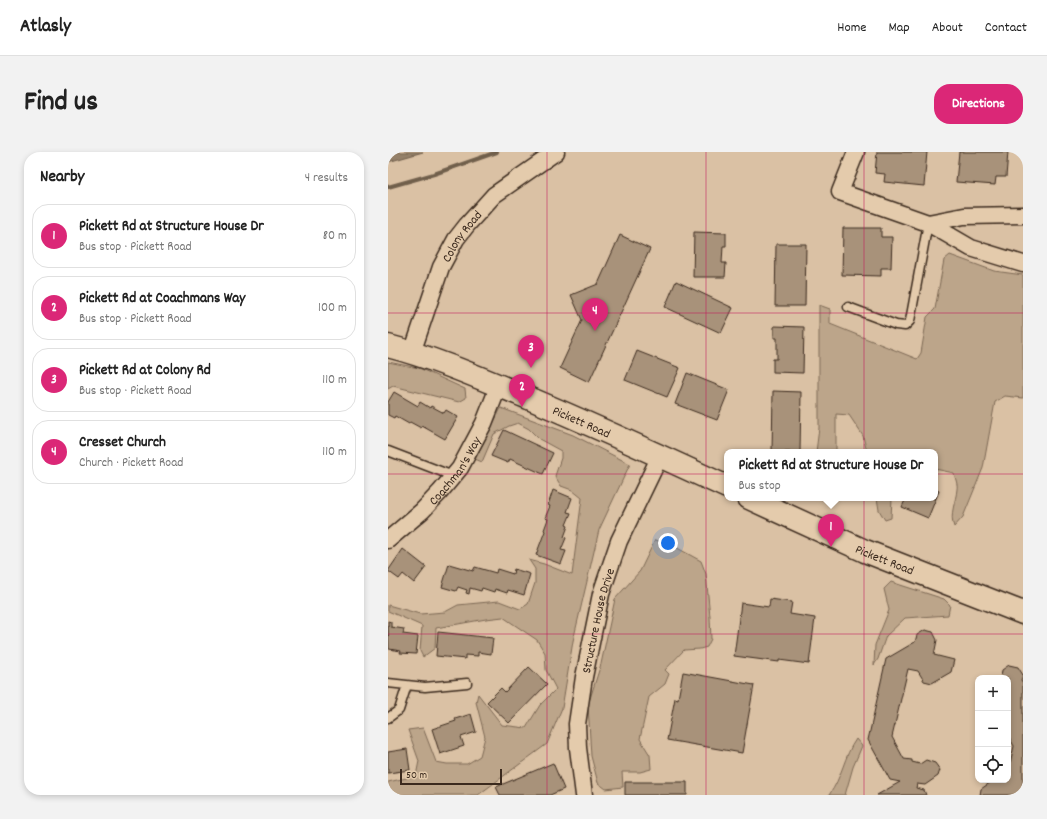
<!DOCTYPE html>
<html lang="en">
<head>
<meta charset="utf-8">
<style>
  body { margin:0; font-family:Dekko,sans-serif; background:#f2f2f2; color:#222 }
  .controls { position:absolute; right:12px; bottom:12px; display:grid; overflow:hidden; border-radius:8px; box-shadow:0 2px 6px #0003 }
  .controls button { width:36px; height:36px; display:grid; place-items:center; padding:0; border:0; border-bottom:1px solid #e0e0e0; background:#fff; color:#222; font:20px sans-serif }
  .scale { position:absolute; left:12px; bottom:10px; width:102px; box-sizing:border-box; padding-left:4px; border:2px solid #3b2a1e; border-top:0; font-size:11px; line-height:14px; white-space:nowrap; color:#3b2a1e; -webkit-text-stroke:3px #e4cbac; paint-order:stroke }
  .you { position:absolute; left:280px; top:391px; width:14px; height:14px; margin:-10px; border:3px solid #fff; border-radius:50%; background:#1a73e8; box-shadow:0 0 0 6px #1a73e833 }
  .badge { display:grid; place-items:center; width:26px; height:26px; border-radius:50%; background:#db2777; color:#fff; font-size:13px; font-weight:700 }
  .pin { position:absolute; translate:-50% -33px; filter:drop-shadow(0 1px 2px #0008) }
  .pin::after { content:''; position:absolute; top:21px; width:14px; height:12px; background:inherit; clip-path:polygon(0 0,100% 0,50% 100%) }
  .popup { position:absolute; left:336px; top:297px; width:214px; height:52px; box-sizing:border-box; display:grid; place-content:center; border-radius:8px; background:#fff; filter:drop-shadow(0 1px 3px #0005); font-size:13px; white-space:nowrap; color:#767676 }
  .popup b { font-size:15px; color:#222 }
  .popup::after { content:''; position:absolute; left:50%; top:100%; margin-left:-8px; border:8px solid transparent; border-top-color:#fff }
  .list { margin:0; padding:0; list-style:none }
  h2 { display:flex; justify-content:space-between; align-items:center; height:52px; margin:0; padding:0 16px; font-size:17px }
  h2 small { font-size:13px; font-weight:400; color:#767676 }
  .list li { display:grid; grid-template-columns:26px 1fr auto; gap:12px; align-items:center; box-sizing:border-box; height:64px; margin:0 8px 8px; padding:0 8px; border:1px solid #e0e0e0; border-radius:16px }
  .list b { display:block; font-size:15px; white-space:nowrap }
  .list p { margin:0; font-size:13px; white-space:nowrap; color:#767676 }
  .list em { font-size:13px; font-style:normal; color:#767676 }
  .icon { flex:none; width:22px; height:22px; fill:none; stroke:currentColor; stroke-width:2; stroke-linecap:round; stroke-linejoin:round }
  .map { position:relative; flex:none; width:635px; height:643px; overflow:hidden; border-radius:16px }
  header { display:flex; align-items:center; gap:24px; box-sizing:border-box; height:56px; padding:0 20px; background:#fff; border-bottom:1px solid #e0e0e0 }
  header strong { font-size:19px }
  nav { display:flex; gap:22px; margin-inline-start:auto; font-size:14px }
  .intro { display:flex; align-items:center; justify-content:space-between; box-sizing:border-box; height:96px; padding:0 24px }
  h1 { margin:0; font-size:28px }
  .button { padding:10px 18px; border-radius:16px; background:#db2777; color:#fff; font-size:14px; font-weight:700 }
  main { display:flex; gap:24px; padding:0 24px }
  aside { flex:1; background:#fff; border-radius:16px; box-shadow:0 2px 6px #0003 }
  .map>svg:first-child { display:block }
  .green { fill:#bca58a; stroke:#7c6854 }
  .water { fill:#948069; stroke:#705e4b }
  .lines { fill:none; stroke-linecap:round; stroke-linejoin:round }
  .stream { stroke:#705e4b; stroke-width:4 }
  .building { fill:#a8927a; stroke:#3b2a1e }
  .lane-casing { stroke:#3b2a1e; stroke-width:11 }
  .street-casing { stroke:#3b2a1e; stroke-width:19 }
  .secondary-casing { stroke:#3b2a1e; stroke-width:25 }
  .lane { stroke:#e4cbac; stroke-width:8 }
  .street { stroke:#e4cbac; stroke-width:16 }
  .secondary { stroke:#e4cbac; stroke-width:22 }
  .grid { fill:none; stroke:#c2185b; stroke-width:1; stroke-opacity:0.55 }
  .labels { text-anchor:middle; stroke-width:3; stroke-linejoin:round; paint-order:stroke }
  .street-label { font-size:13px; fill:#3b2a1e; stroke:#e4cbac }
</style>
</head>
<body>
<header>
<strong>Atlasly</strong>
<nav><a>Home</a><a>Map</a><a>About</a><a>Contact</a></nav>
</header>
<div class="intro"><h1>Find us</h1><a class="button">Directions</a></div>
<main>
<aside>
<h2>Nearby<small>4 results</small></h2>
<ul class="list">
<li><span class="badge">1</span><div><b>Pickett Rd at Structure House Dr</b><p>Bus stop · Pickett Road</p></div><em>80 m</em></li>
<li><span class="badge">2</span><div><b>Pickett Rd at Coachmans Way</b><p>Bus stop · Pickett Road</p></div><em>100 m</em></li>
<li><span class="badge">3</span><div><b>Pickett Rd at Colony Rd</b><p>Bus stop · Pickett Road</p></div><em>110 m</em></li>
<li><span class="badge">4</span><div><b>Cresset Church</b><p>Church · Pickett Road</p></div><em>110 m</em></li>
</ul>
</aside>
<div class="map">
<svg width="635" height="643" viewBox="0 0 635 643">
  <rect width="100%" height="100%" fill="#dac1a4"/>
  <filter id="ink" filterUnits="userSpaceOnUse"><feTurbulence type="fractalNoise" baseFrequency=".025" numOctaves="2"/><feDisplacementMap in="SourceGraphic" scale="8" xChannelSelector="R" yChannelSelector="G"/><feConvolveMatrix kernelMatrix="1 2 1 2 8 2 1 2 1" color-interpolation-filters="sRGB"/></filter>
  <g filter="url(#ink)">
    <!-- green -->
    <path class="green" d="M562 103 606 119 635 123V246L617 244 607 250 595 316 575 365 566 375C561 362 568 350 569 337 570 332 567 326 566 321L547 317V300H479L475 284 461 263 448 262V300H428L431 276V153L442 157V172L529 207 533 201 539 165 547 157 556 108Z
      M0 210 31 216 77 237 78 246 71 250 5 234 0 237Z
      M113 256 185 283 242 312 211 378 185 489 174 556 159 592 90 643H0V630L28 624 31 609 20 578 35 576 48 610 59 612H79L92 604 97 585 88 550 90 542 114 573 138 576 152 553 168 537 158 518 157 501 149 488 115 465 98 467 48 476 47 496 35 505 32 499 34 474 0 459V453L32 462 57 460 70 453 111 449 132 457 140 452 147 431V417L141 408 156 412 184 423 194 346 184 338 173 334 167 324 173 306V299L151 287 141 277 130 271 121 274 106 282 94 310 87 307Z
      M489 346H504L503 366 497 368 491 358Z
      M267 388 282 392 313 409 318 422 322 465 323 487 319 495 312 497 296 498 277 518 281 522 277 532 261 545 252 587 262 603 263 617 252 620H234L235 635 218 637 210 631 203 604 200 553 213 512 227 447 252 419Z
      M503 430 556 447 562 453 560 463 517 466 498 484 490 507 486 513 487 493 501 458 496 437Z
      M468 587 474 594 465 615 457 643H441C454 626 456 604 468 587Z"/>
    <!-- water -->
    <path class="water" d="M0 0H35L0 10Z"/>
    <g class="lines">
      <!-- stream -->
      <path class="stream" d="M0 35 46 22 109 0"/>
    </g>
    <!-- building -->
    <path class="building" d="M489 0H539L536 34 496 30 497 22 487 21Z
      M571 0H620L618 25H608L607 33 568 30Z
      M455 76H493V85H504L503 116H493V124L454 123Z
      M306 80 338 81V94H335L334 111H338L337 125H305Z
      M232 83 262 97 201 230 172 216 194 168 183 143 210 132Z
      M388 92H418L417 154H387Z
      M288 129 345 156 333 181 277 155Z
      M386 174 416 175 415 221 385 220V207H389V186H386Z
      M249 199 292 216 279 245 237 228Z
      M299 221 341 238 329 268 287 252Z
      M385 239 413 240 412 300H384Z
      M6 240 30 254 32 250 42 256 43 254 56 261 58 258 70 265 57 287 34 274 33 276 22 270 21 272 7 264 6 266 0 263V250Z
      M116 278 165 301 155 322 122 307 120 311 103 304Z
      M547 337 551 339 540 366 514 355 518 346H547Z
      M165 338 184 346 179 360 183 361 178 373 180 374 176 385 178 386 173 398 178 399 173 412 148 403 157 379 156 378 160 367 157 366 162 354 160 353Z
      M15 397 38 415 26 431 15 422 11 427 0 419Z
      M61 412 85 419 87 415 108 421 109 417 125 422 126 417 142 422 136 443 120 438 119 441 107 437 106 440 94 436 93 439 82 436 81 442 78 441 79 438 70 435 68 439 54 435Z
      M382 447 404 450 402 462 427 466 421 512 391 508V510L346 504 353 451 381 455Z
      M0 469 3 470V475L16 477 15 482 30 484 28 502 12 501 13 499 1 497Z
      M537 478 545 480 549 488 546 503 566 508 563 520 544 531 536 529 530 519 520 517 504 585 516 607 524 608V610L532 612 538 608 547 611 552 618 550 624 537 633 529 632 528 636 536 638 538 643H489L512 630 502 628 480 588 498 507 527 490 529 483Z
      M50 480 105 486 103 502 90 500V504L77 503V507L48 504Z
      M621 513 630 515 635 523 633 528 635 531V643H592L593 637 606 628H620V620L626 594 620 583V526H613L614 518Z
      M141 515 159 532 121 571 99 550 113 536 117 540Z
      M295 520 366 533 354 601 279 588 287 546 290 547Z
      M83 562 88 580 73 585 76 594 52 602 44 577 68 569 67 567Z
      M19 597 22 618 0 621V600Z
      M165 611 176 637 162 643H112L108 635Z
      M237 630H299V643H237Z"/>
    <g class="lines">
      <!-- lane casing -->
      <g class="lane-casing">
        <path id="lane" d="M460 155 508 173 517 174 522 169 540 71
          M0 299 65 324
          M0 531 37 535 79 531
          M0 566 11 558 19 533"/>
      </g>
      <!-- street casing -->
      <g class="street-casing">
        <g id="street">
          <path d="M468 0 452 40 540 71 583 96 635 112"/>
          <path d="M540 71 576 64 635 63"/>
          <path id="s1" d="M24 201 53 115 68 87 79 73 106 43 168 0"/>
          <path id="s2" d="M0 388 34 359 52 340 72 316 96 271 111 233"/>
          <path id="s3" d="M196 643 190 596 189 572 196 525 213 442 231 389 272 304"/>
        </g>
      </g>
      <!-- secondary casing -->
      <g class="secondary-casing">
        <g id="secondary">
          <path id="s4" d="M0 194C43 205 90 225 131 242 201 271 270 303 339 335"/>
          <path id="s5" d="M361 346 477 399 635 461"/>
        </g>
      </g>
      <!-- lane -->
      <use href="#lane" class="lane"/>
      <!-- street -->
      <use href="#street" class="street"/>
      <!-- secondary -->
      <use href="#secondary" class="secondary"/>
    </g>
  </g>
  <!-- grid -->
  <path class="grid" d="M159 0V643M318 0V643M476 0V643M0 161H635M0 322H635M0 482H635"/>
  <g class="labels">
    <!-- street labels -->
    <g class="street-label">
      <text dy="5" stroke="none"><textPath href="#s1" startOffset="128">Colony Road</textPath></text>
      <text dy="5" stroke="none"><textPath href="#s4" startOffset="208">Pickett Road</textPath></text>
      <text dy="5" stroke="none"><textPath href="#s2" startOffset="97">Coachman's Way</textPath></text>
      <text dy="5" stroke="none"><textPath href="#s5" startOffset="149">Pickett Road</textPath></text>
      <text dy="5" stroke="none"><textPath href="#s3" startOffset="177">Structure House Drive</textPath></text>
    </g>
  </g>
</svg>
<div class="controls">
<button>+</button>
<button>−</button>
<button><svg class="icon" aria-label="locate" viewBox="0 0 24 24"><circle cx="12" cy="12" r="6"/><path d="M12 2v4M12 18v4M2 12h4M18 12h4"/></svg></button>
</div>
<div class="scale">50 m</div>
<div class="you"></div>
<div class="pin badge" style="left:443px;top:395px">1</div>
<div class="popup"><b>Pickett Rd at Structure House Dr</b>Bus stop</div>
<div class="pin badge" style="left:134px;top:255px">2</div>
<div class="pin badge" style="left:143px;top:216px">3</div>
<div class="pin badge" style="left:207px;top:179px">4</div>
</div>
</main>
</body>
</html>
